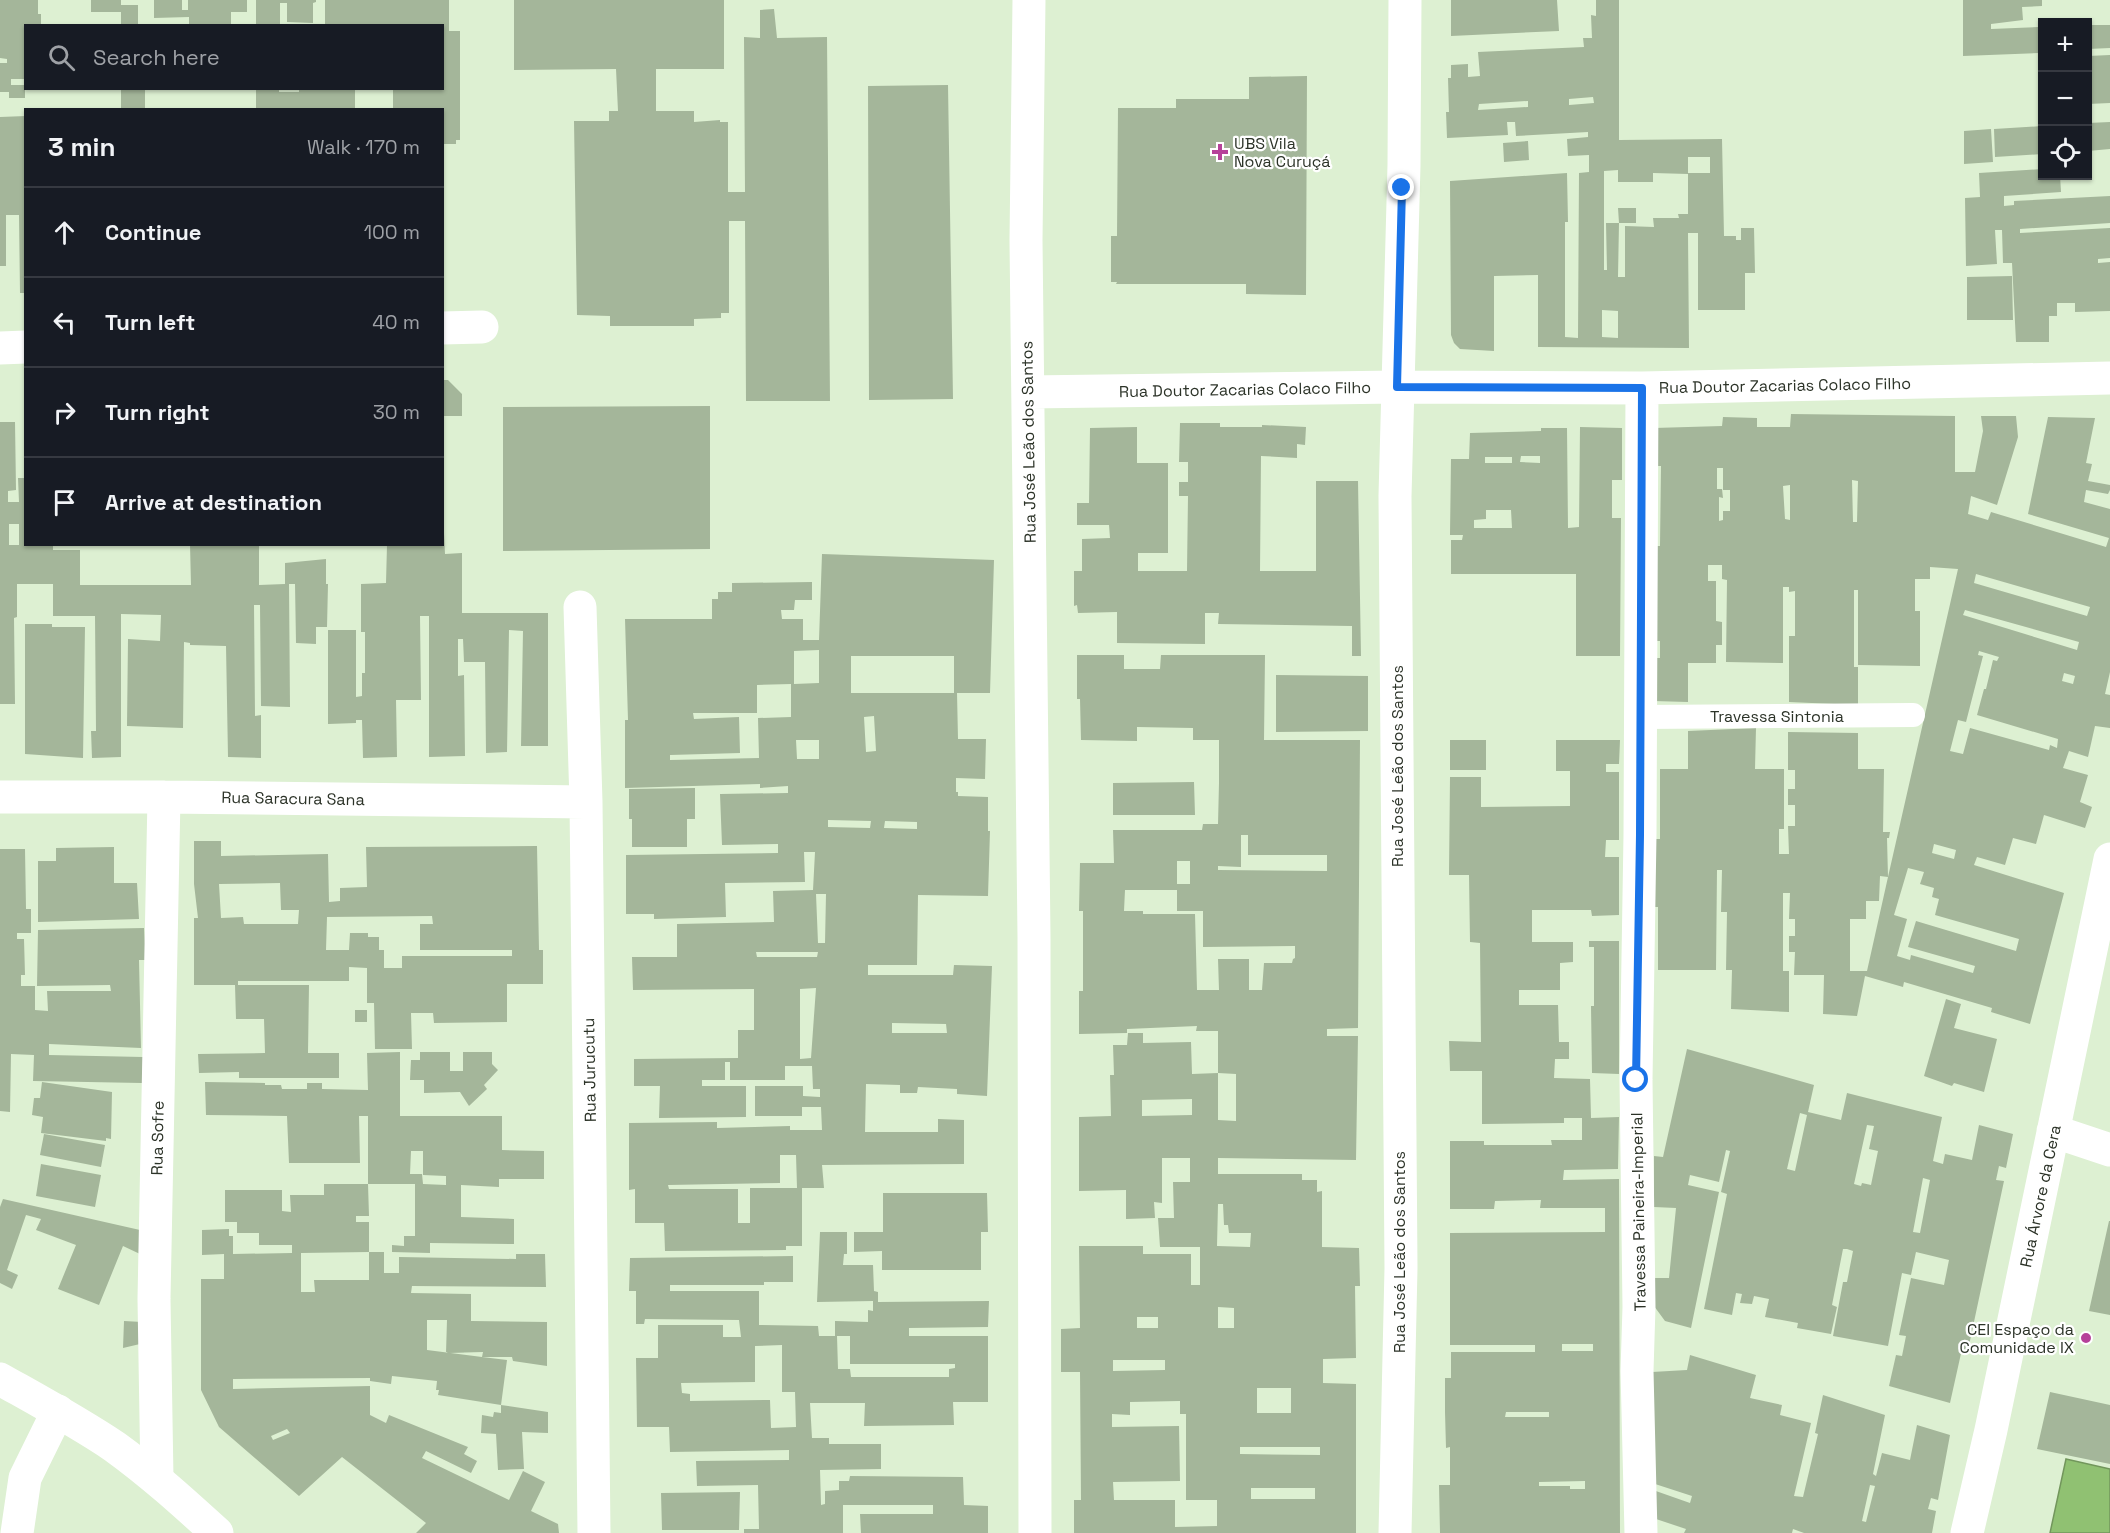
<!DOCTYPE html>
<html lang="en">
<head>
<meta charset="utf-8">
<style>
  body { margin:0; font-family:"Space Grotesk",sans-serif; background:#20242c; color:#f1f3f6 }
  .controls { position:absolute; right:18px; top:18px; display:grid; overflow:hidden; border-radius:0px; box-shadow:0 2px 4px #0004 }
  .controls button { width:54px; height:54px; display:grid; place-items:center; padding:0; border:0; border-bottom:2px solid #363941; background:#171b24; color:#f1f3f6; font:30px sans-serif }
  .stop { position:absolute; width:18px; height:18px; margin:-14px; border:4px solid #1a73e8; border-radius:50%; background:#fff }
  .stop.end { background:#1a73e8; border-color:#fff; box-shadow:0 2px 6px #0008 }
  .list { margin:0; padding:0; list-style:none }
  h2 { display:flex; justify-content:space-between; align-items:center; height:78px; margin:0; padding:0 24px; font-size:26px }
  h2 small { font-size:20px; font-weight:400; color:#9ea1a6 }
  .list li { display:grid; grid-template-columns:39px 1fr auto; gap:18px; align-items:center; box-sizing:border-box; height:90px; padding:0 24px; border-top:2px solid #363941 }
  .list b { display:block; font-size:22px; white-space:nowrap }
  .list em { font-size:20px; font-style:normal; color:#9ea1a6 }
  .icon { flex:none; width:33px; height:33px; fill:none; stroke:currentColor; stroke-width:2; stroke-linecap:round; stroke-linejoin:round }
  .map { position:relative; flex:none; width:2110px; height:1533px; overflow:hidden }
  .search { position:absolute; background:#171b24; box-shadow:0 2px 4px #0004; left:24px; top:24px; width:420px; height:66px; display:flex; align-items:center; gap:15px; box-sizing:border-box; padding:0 21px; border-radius:0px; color:#9ea1a6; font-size:22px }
  .panel { position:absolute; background:#171b24; box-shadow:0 2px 4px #0004; left:24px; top:108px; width:420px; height:438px; border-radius:0px }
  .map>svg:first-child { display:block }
  .water { fill:#90c172; stroke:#72965c; stroke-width:1.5 }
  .building { fill:#a4b69a; fill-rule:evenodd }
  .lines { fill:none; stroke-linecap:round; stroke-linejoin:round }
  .lane { stroke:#fff; stroke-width:24 }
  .street { stroke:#fff; stroke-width:33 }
  .secondary { stroke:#fff; stroke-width:33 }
  .route { stroke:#1a73e8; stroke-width:8 }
  .poi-dot { fill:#b6419a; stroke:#fff; stroke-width:2 }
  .labels { text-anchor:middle; stroke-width:4.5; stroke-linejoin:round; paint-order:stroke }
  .poi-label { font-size:16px; fill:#2c3328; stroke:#fff; text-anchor:start }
  .street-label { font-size:16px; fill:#2c3328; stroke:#fff }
</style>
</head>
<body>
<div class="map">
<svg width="2110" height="1533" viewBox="0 0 2110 1533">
  <rect width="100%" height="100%" fill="#ddf0d2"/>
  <!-- water -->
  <path class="water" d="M2066 1459 2110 1469V1533H2050Z"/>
  <!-- building -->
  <path class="building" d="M0 0H38V14H41V26H26V79H11V85H25V98H9V92H0V63H7V59L0 58Z
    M91 0H121V5H138V26H121V12H91Z
    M154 0H182V10H188V0H247V12H231V26H189V17L154 18Z
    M256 0H316V2L313 3V23L287 22V3H280V26H256Z
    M325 0H449V31H460V140H456V144H442V110H393V88H442V26H325Z
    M514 0H724V69H656V111H694V122L720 120V122H728V192H745L744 37 760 38V10L774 9 777 38 827 37 830 401H746L745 221H729V313H721V318L694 319V326H610V316L577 315 574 121H609V111H618L616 69 514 70Z
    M1451 0H1557L1559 31 1451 36Z
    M1596 0H1619V140L1722 139 1724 236H1736V240H1741V228H1754L1755 273H1745V310H1698V233H1688L1689 348 1538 347V275L1494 276V351L1460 349 1454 343 1451 335 1450 181 1567 173 1568 222H1565V337L1578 338 1579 173 1589 172V155L1568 156 1567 139 1588 137V132L1516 136 1515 122H1507L1508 135 1447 138 1446 112H1449L1448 78H1451V65L1468 64V77L1480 76 1478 52 1584 47 1583 38H1592L1591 15 1596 16ZM1593 97 1594 103 1569 105V99ZM1528 101V107L1478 110 1479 104ZM1688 157H1710V173H1688V214H1678L1679 218H1653L1654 227 1625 226V277H1618L1619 223H1606L1607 270H1604V171L1618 170V182H1653V173L1688 174ZM1602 310 1618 311V338L1602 337Z
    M1963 0H2042V6L2022 7 2023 20 1991 24V29L2039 27V53L1963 56Z
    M2088 25H2110V48L2088 49Z
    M2110 55V103L2088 104V56Z
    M1307 76 1306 295 1246 294V284H1116L1117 282H1111V236H1117L1118 108H1176V99H1249V77Z
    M948 85 953 399 869 400 868 86Z
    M121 88H145V110L121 109Z
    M256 88H279V92H299V88H355V110H256Z
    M26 116V293H20L19 215H6V266H0V117Z
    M2110 122V149L2088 151V123Z
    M2042 126V154L1995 157 1994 129Z
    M1991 129 1993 162 1964 164V131Z
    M1528 141 1529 160 1504 162 1503 143Z
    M2042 169V176H2060L2061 192 2004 196V206L2014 205V201L2110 196V223L2020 229V233L2110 228V258L2098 259V263L2110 262V311L2075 312V303H2057V316H2049V342H2016L2012 263H2003L2002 230H1995L1997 264 1966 266 1965 198 1980 197 1979 173Z
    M1618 208H1636V223H1619Z
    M2012 276 2013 320H1967V277Z
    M442 380H448L462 394V416H442Z
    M710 406V549L503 551V407Z
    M1791 414 1955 416V472H1975L1983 431 1981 416H2016L2018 437 1997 505 1971 496 1968 514 1988 520 1991 512 2106 547 2109 538 2028 514 2048 417 2095 418 2086 463 2092 464 2088 481 2110 485V490L2108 494 2086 490 2084 502 2110 509V672L2105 694 2110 695V728L2095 726 2088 757 2069 751 2063 768 2088 775 2080 802 2092 807 2085 828 2044 815 2036 844 2013 838 2005 865 1977 857 1974 865 2064 893 2030 1024 1991 1012 1992 1008 1904 982 1903 987 1865 976 1857 1016 1823 1014 1824 975H1794L1795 952H1789V936H1795V919H1789L1790 893H1783V971H1789V1012L1731 1009 1732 970H1726L1727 912H1721L1722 870H1717L1716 970H1658V907H1652L1653 839H1660V769H1688V731L1756 728 1755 769H1784V829H1779V854H1789L1788 826H1795V805H1788V789H1795V770H1788V732L1858 733V769H1884L1883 832H1890L1889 838H1887L1888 877 1958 569 1930 567V579H1915V611H1920V666L1858 665V590H1854V667H1858V705L1789 702V636H1795V591L1789 592V587H1783V663L1726 662 1727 580 1722 579V565H1708V581H1716V621L1722 622V645H1716V663H1688V702L1653 701V658H1660V641H1653V546H1660L1661 466H1653L1654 428 1722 426 1723 417 1757 418V427H1790ZM1717 468H1723V490H1730V511H1723V520L1719 521V497L1723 498 1722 489H1717ZM1852 480 1858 481 1857 522H1853ZM1790 485V520L1785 519 1783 486ZM1976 574 2090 607 2087 616 1974 583ZM1965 610 2079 642 2077 650 1963 615ZM1979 651 1999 657 1997 661 1993 660 1986 689H1984L1977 715 2058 739 2057 748 2050 745 2049 750 1970 728 1963 754 1950 751 1958 720 1966 722 1983 656 1978 655ZM2064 673 2075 676 2073 684 2062 681ZM1934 844 1956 850 1954 859 1932 853ZM1908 868 1924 872 1920 884 1934 888 1932 897 1939 899 1935 915 2019 939 2016 951 1916 921 1908 947 1975 966 1973 973 1911 955 1910 960 1897 956 1907 919 1894 915ZM1880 876 1888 877 1867 971H1850V919H1866V901H1879Z
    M0 422H15L16 490 8 491V502H19L18 478H26V544H53V550H80V585H191L190 544H259V585L285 584V563L326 559V584H328L327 627H316V644L296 643 295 584H289L290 707 261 706 260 605H254L255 716 261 715V758L228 757 226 646 190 645V643L184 642 183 728 127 726 128 639 160 641 161 615 121 614V757L92 758 91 731H96L95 616H53V584H17V617L14 618 15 704H0ZM9 524H19V545H9Z
    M1180 423H1220V427H1262V425L1306 427 1305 445 1297 444V458L1261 456 1260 571H1316V481H1358L1361 656H1352V626L1218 624 1219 613H1205V644L1117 643V612L1078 613 1077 605 1074 606V571H1082V539L1110 538 1109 525H1077V503H1089L1090 428 1137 427V463H1168V553H1138V571H1187L1188 496H1179V482H1188V462H1179Z
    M1580 427 1622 428V480H1612V518H1621L1620 656H1576V574H1451V540H1462L1463 535H1450L1451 459H1469L1470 433 1541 431V428H1567L1568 528 1579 527ZM1521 456H1540V463L1520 462ZM1485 457H1512V463H1485ZM1486 510H1511L1512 528H1474V520L1486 519Z
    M442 533H444L445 554 462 553V613H548V746H521L523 631 509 630 507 752 486 753 485 662H464L463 639H458V676L464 675 465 756 429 757V616H420L421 700H396L397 757 363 758 362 720H356V723L328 724V630H356V697L362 696V673H365V632H361V584L386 583 387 545 442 544Z
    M822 554 994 560 990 693H957L958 739H986L985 779 956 778V792H958V796L988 797V831H990L988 896 918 895 917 965H868V975H953L954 965 992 966 987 1096 957 1094V1089L918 1087 917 1093H900V1085L866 1084 865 1132H938V1119L964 1120V1164L822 1165 824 1188H802V1246H786V1250L665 1251 664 1223H635V1189L629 1190V1123L717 1122V1128L790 1126V1130H822L821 1107H802V1116H755V1086H803V1096L820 1097V1089H813L812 1066H785V1080H730V1062H725V1080H702V1086H746V1117L659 1118 660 1086H634V1059L738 1058V1030H754V989L633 990 632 957H677V924L774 922 773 891 813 890 815 852H804L805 882 725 883 726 917 654 919V914H626V855L778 853V844L722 845 720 794 788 793V786L760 788V784L625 788V720H628L625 619H712V599H718V592H732V583L812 582V600H795L794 610H781L782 619H803V640H819ZM819 650V683L794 684V651ZM851 656H954V693H851ZM791 684V717L758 718 759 758 670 760V755L740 753 739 717 694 719 693 713H757V685ZM874 716 876 751 866 752 864 717ZM796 740H819V759H797ZM828 820 871 821 870 828 828 827ZM885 821 917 822V829L884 828ZM816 894H826L825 943H818ZM756 952H818L817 957H757ZM816 988 811 1058 800 1059V989ZM892 1023 946 1024 947 1033H892ZM780 1155H796L797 1188H750V1223H738V1189H669L668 1185 780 1183Z
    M25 624H52V627H85L83 758 25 754Z
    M1077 655H1124V669H1160L1161 655H1265L1264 740H1360L1358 1028 1327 1029V1036H1358L1356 1160 1218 1158V1174H1302V1180H1317V1192L1322 1191V1247L1359 1248 1360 1286H1355L1356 1358 1323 1359V1383L1356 1384V1533H1074V1500H1081L1080 1372H1061V1329L1080 1328 1079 1246H1143V1254H1191V1285H1200V1247H1160L1158 1218H1174L1173 1182H1190V1158H1162V1203L1154 1202 1155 1218 1126 1219V1190L1079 1191V1117L1111 1116 1110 1075H1114L1113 1045H1127L1128 1033H1143V1043L1191 1042 1192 1074 1218 1073V1031H1196L1197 1026 1127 1029V1033L1079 1034V991H1083V911H1079L1080 863H1114L1113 830H1202L1203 824H1218L1219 783V740H1193V728L1137 727V741L1081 740 1080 699H1077ZM1241 835H1248V855H1327V871L1218 870V866L1241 867ZM1177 861H1190V884H1177ZM1125 890H1177V911H1203V947L1295 946V958L1293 959 1292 963H1264L1262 990H1249V959H1218L1219 990H1197L1195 914H1143V911H1124ZM1218 1073 1236 1074V1121L1218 1120ZM1192 1099V1115L1142 1116V1100ZM1218 1204H1223L1224 1225H1228L1229 1233H1251L1250 1247 1217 1246ZM1218 1307 1234 1308V1328H1218ZM1137 1317H1158V1328H1137ZM1113 1360H1165V1370L1113 1371ZM1257 1388H1291V1413H1257ZM1180 1401V1414H1186V1500H1217V1526L1175 1527V1500H1114L1113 1482 1180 1481 1179 1426 1112 1427V1414L1130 1415V1402ZM1240 1447H1320V1455L1240 1454ZM1251 1488H1315V1499H1251Z
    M1276 675 1368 676V731L1276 732Z
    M1450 740H1486V770H1450Z
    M1556 740H1620L1619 764H1606V772H1619V840H1606L1605 857H1619V915L1592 916 1591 910H1532V942H1573V962L1560 963V990H1519V1005H1558L1559 1042H1569V1059H1555L1554 1078 1590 1079 1591 1118 1619 1117 1618 1169 1564 1170 1563 1180 1619 1179 1620 1533H1440L1439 1485H1450V1447L1446 1448 1445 1412V1378H1451V1352H1535V1345H1450V1233L1605 1232V1208H1540L1541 1200 1495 1201 1494 1209H1450V1141H1484V1145H1552L1551 1140H1582V1118H1564V1123L1482 1124V1071H1450L1449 1041 1481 1042 1480 943 1470 942 1469 875H1449L1450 777H1481V807L1570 806V771H1556ZM1562 1344H1593V1351H1562ZM1506 1412H1549V1417H1505ZM1585 1481V1489H1570V1486H1539V1482Z
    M1194 782 1195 815H1113V783Z
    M695 788V819H687V847H632V819H629V789Z
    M194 841H221V856L328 854 329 902 340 901V888L367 887 366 847 537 846 539 950H543V984H507V1022L434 1023 433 1013H411L412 1049H375L374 1003H367V968L349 967V981H238V985H309L308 1053H339V1078H239V1072L199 1073 198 1054 265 1053 264 1019H236L235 985H194V918H198L194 884ZM280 883 281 910H299L298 924H244L243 917 221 918 219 884ZM432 916 433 924H420V950H512V956H402V968H384V950H379V937H368V933H350L349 950H326L327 917Z
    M114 847V883H137L139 919 38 922V861H56V848Z
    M0 849H25L26 909H31V933H17V939H24L25 975H21V986H35V1010L48 1011 47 991H111L110 985 37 986 38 930 144 928 146 960H139L141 1048 49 1044V1055L143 1057 142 1083 33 1081 34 1055 11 1054 10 1112 0 1111Z
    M1589 941H1619V1074L1592 1073 1591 1006H1594V947H1589Z
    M1946 999 1961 1004 1954 1028 1997 1039 1984 1092 1954 1083 1952 1086 1924 1076Z
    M355 1010H367V1022H355Z
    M1687 1049 1814 1085 1808 1112 1841 1120 1847 1093 1942 1117 1933 1161 1943 1164 1945 1154 1972 1160 1979 1125 2013 1134 2006 1168 1999 1166 1996 1180 2004 1181 1968 1350 1962 1349 1950 1403 1889 1386 1896 1355 1902 1356 1906 1336 1899 1335 1911 1278 1944 1285 1949 1260 1916 1252 1911 1275 1902 1273 1888 1346 1833 1336 1843 1282H1847L1853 1251 1847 1249H1843L1832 1305 1837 1307 1831 1334 1797 1328 1798 1323 1765 1317 1769 1299 1754 1296 1752 1304 1740 1303 1742 1294 1736 1293 1732 1315 1704 1309 1727 1194 1721 1192 1730 1151 1726 1150 1719 1182 1690 1175 1688 1185 1719 1192 1691 1328 1665 1321 1654 1306V1278H1669L1676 1208 1654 1207V1156L1663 1157ZM1800 1113 1807 1115 1795 1171 1787 1169ZM1867 1125 1874 1126 1869 1149 1878 1151 1871 1185 1862 1183 1861 1186 1854 1184ZM1923 1178 1930 1180 1920 1233 1913 1232Z
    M400 1052V1116H502V1150L544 1151V1179H499V1187L461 1185V1217L514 1219V1244L430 1243V1253L392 1252V1245L404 1246V1236H415V1184H368L369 1216H356V1222H369V1252L301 1253V1292H315L314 1280H369V1252H384V1273H399V1257L516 1259V1254H545L546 1287 412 1286 411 1293 471 1294V1321L547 1322V1366L513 1361 512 1357H482L507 1360 501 1405 438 1395 439 1390H436L437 1381 392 1376 391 1384 370 1381V1378L233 1379V1389L370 1386V1415L386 1423 389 1415 468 1447 464 1454 477 1461 471 1473 426 1451 422 1458 509 1500 523 1471 545 1482 531 1511 558 1524 559 1533H416L426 1523 342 1457 299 1496 219 1427 201 1390V1279H224V1254L202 1255V1230L229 1229V1236H233V1254L292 1253V1245H259V1233H237V1222H225V1190H282V1211L291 1212 290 1195H324V1184H368V1116H359L360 1163H289L287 1116 206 1115 205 1082 265 1083V1085H281L282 1089H307V1083H322V1089L368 1090 367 1053ZM411 1151H423V1175L446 1176V1185L423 1184 422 1174H410ZM427 1320H447L446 1353 483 1352 482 1357 427 1350ZM287 1429 290 1433 273 1440 271 1436Z
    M420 1052H450V1071H463V1052H492V1064L498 1070 484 1085 487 1089 469 1106 460 1092 424 1093V1080H410L411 1060H420Z
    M42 1082 112 1092 111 1139 106 1138V1141L41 1133 43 1117 32 1115 34 1098H40Z
    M44 1134 105 1145 101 1167 40 1155Z
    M41 1164 101 1175 95 1207 36 1196Z
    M883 1193H987L988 1232H981V1270H882V1251L854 1252V1232H883Z
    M3 1199 140 1230V1254L123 1246 99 1305 58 1289 76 1245 36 1230 41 1219 26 1215 7 1270 18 1275 12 1289 0 1283V1207Z
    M2109 1221H2110V1315L2089 1311Z
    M820 1232H847V1254H844L843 1265H873L874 1291 878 1292V1302L989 1301 988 1327 909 1328V1336H988V1402H953L954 1425 864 1426 865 1403H810L812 1438H829V1444H881V1469L820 1470 821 1505 825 1504V1491L839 1490V1481H849L850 1476 963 1477 964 1505 988 1506V1533H861L860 1514H933V1505H843V1533H744V1529H759L758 1485 697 1486 696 1461 789 1460V1450L670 1452 669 1427H637L636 1358H658V1325H723V1337H741L739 1320 645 1319 644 1324H636V1291H629L630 1258 793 1256V1282H764V1285H670V1291H759V1325L818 1326 819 1336H835V1321L868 1322V1310L873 1311V1301L817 1302ZM837 1336H850V1364H955V1368L949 1369V1377H851L850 1369H838ZM782 1345V1392H795L796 1427 771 1428 770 1400 690 1401V1394L682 1393 681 1383 755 1382V1346Z
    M124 1321 142 1322 140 1344 123 1348Z
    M1690 1355 1756 1375 1750 1398 1782 1405 1780 1415 1811 1423 1794 1496 1803 1497 1818 1434 1815 1433 1823 1395 1885 1415 1873 1474 1876 1476 1882 1453 1910 1460 1917 1425 1950 1435 1938 1500 1931 1498 1928 1509 1936 1511 1932 1533H1804L1793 1529 1792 1533H1684L1686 1529 1653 1518V1490L1690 1503 1692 1496 1652 1483V1372L1687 1370ZM1870 1485 1875 1486 1866 1522 1862 1521Z
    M2050 1392 2110 1405V1464L2037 1449Z
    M501 1405 548 1412V1433L522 1432 524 1469 498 1470 496 1434 481 1433 482 1415 493 1417 494 1412 501 1413Z
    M740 1492 739 1530H662L661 1493Z"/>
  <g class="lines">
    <!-- lane -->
    <path class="lane" d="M1641 717 1913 715"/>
    <!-- street -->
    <path class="street" d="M1029 0 1026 240 1034 937 1035 1533
      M442 328 482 327
      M0 348 26 347
      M1028 392 1397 387 1642 388 2110 378
      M580 607 586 802 594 1533
      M0 797H164L586 802
      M2053 1131 2110 1150
      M157 1479 154 1299 164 797
      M17 1533 25 1478 58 1411
      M1395 1533 1401 1268 1395 496 1404 165 1405 0
      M1641 1533 1637 1371 1639 1307 1636 1080 1640 835 1642 388
      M1967 1533 1991 1430 2110 859"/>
    <!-- secondary -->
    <path class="secondary" d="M0 1379C39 1401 78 1422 115 1447 151 1473 184 1503 217 1533"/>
  </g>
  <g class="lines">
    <!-- route -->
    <path class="route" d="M1402 188 1397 387 1642 388 1640 835 1636 1080"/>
  </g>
  <!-- markers -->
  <g class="poi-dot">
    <path d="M1217 143h6v6h6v6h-6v6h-6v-6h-6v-6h6z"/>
    <circle cx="2086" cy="1338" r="6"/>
  </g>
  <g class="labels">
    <!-- poi labels -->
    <g class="poi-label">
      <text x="1234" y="149">UBS Vila<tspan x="1234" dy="18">Nova Curuçá</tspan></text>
      <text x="2074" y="1335" text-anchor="end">CEI Espaço da<tspan x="2074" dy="18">Comunidade IX</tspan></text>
    </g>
    <!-- street labels -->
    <g class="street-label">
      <text transform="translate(1785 385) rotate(-1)" y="6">Rua Doutor Zacarias Colaco Filho</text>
      <text transform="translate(1245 389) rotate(-1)" y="6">Rua Doutor Zacarias Colaco Filho</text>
      <text transform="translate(1028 442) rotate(-91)" y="6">Rua José Leão dos Santos</text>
      <text x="1777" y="722">Travessa Sintonia</text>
      <text transform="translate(1397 766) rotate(-90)" y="6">Rua José Leão dos Santos</text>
      <text transform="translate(293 798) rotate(1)" y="6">Rua Saracura Sana</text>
      <text transform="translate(589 1070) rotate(-91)" y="6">Rua Jurucutu</text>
      <text transform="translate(157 1138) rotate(-89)" y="6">Rua Sofre</text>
      <text transform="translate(2040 1196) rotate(-78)" y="6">Rua Árvore da Cera</text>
      <text transform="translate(1638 1212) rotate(-91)" y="6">Travessa Paineira-Imperial</text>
      <text transform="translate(1399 1252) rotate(-90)" y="6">Rua José Leão dos Santos</text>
    </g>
  </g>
</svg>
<div class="controls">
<button>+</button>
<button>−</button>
<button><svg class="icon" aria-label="locate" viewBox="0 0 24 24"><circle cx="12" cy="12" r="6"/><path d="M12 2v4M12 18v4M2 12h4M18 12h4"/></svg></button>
</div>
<div class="stop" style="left:1636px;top:1080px"></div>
<div class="stop end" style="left:1402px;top:188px"></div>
<div class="search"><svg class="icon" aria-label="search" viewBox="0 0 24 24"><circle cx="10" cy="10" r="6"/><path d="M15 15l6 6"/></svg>Search here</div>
<section class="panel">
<h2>3 min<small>Walk · 170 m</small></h2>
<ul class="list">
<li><svg class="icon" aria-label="ahead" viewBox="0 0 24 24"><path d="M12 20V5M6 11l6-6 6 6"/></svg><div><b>Continue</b></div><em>100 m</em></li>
<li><svg class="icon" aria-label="left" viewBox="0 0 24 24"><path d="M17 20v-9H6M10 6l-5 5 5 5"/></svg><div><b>Turn left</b></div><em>40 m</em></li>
<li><svg class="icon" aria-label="right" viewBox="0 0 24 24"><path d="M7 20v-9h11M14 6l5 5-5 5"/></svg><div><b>Turn right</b></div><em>30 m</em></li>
<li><svg class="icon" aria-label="arrive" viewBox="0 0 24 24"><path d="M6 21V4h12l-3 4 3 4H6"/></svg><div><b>Arrive at destination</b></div></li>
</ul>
</section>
</div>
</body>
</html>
